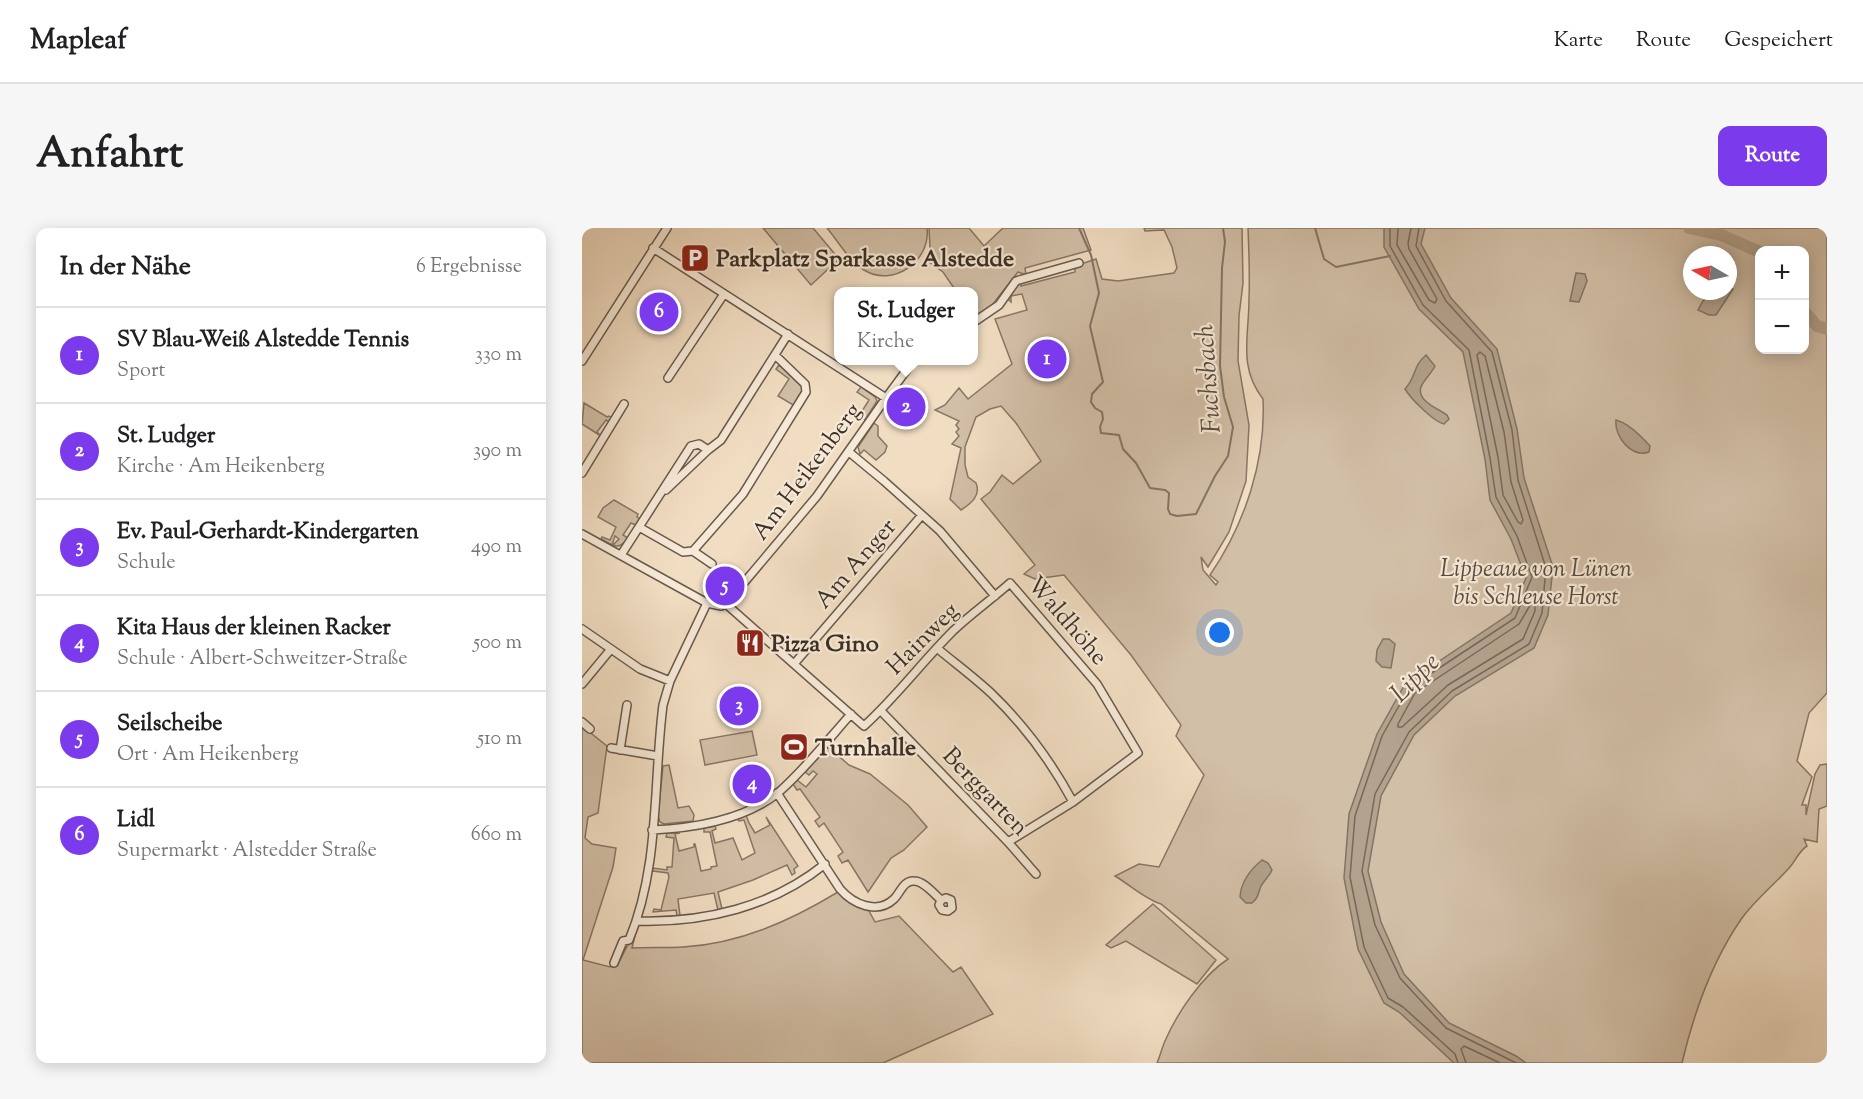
<!DOCTYPE html>
<html lang="de">
<head>
<meta charset="utf-8">
<style>
  body { margin:0; font-family:"Sorts Mill Goudy",serif; background:#f6f6f6; color:#202124 }
  .controls { position:absolute; right:18px; top:18px; display:grid; overflow:hidden; border-radius:12px; box-shadow:0 3px 15px #0003 }
  .controls button { width:54px; height:54px; display:grid; place-items:center; padding:0; border:0; border-bottom:2px solid #e0e0e0; background:#fff; color:#202124; font:30px sans-serif }
  .compass { position:absolute; left:1101px; top:18px; width:54px; height:54px; border-radius:50%; background:#fff; box-shadow:0 3px 15px #0003; rotate:279deg }
  .you { position:absolute; left:638px; top:405px; width:21px; height:21px; margin:-15px; border:4px solid #fff; border-radius:50%; background:#1a73e8; box-shadow:0 0 0 9px #1a73e833 }
  .badge { display:grid; place-items:center; width:39px; height:39px; border-radius:50%; background:#7c3aed; color:#fff; font-size:20px; font-weight:700 }
  .pin { position:absolute; translate:-50% -50%; border:3px solid #fff; box-shadow:0 2px 6px #0006 }
  .popup { position:absolute; left:252px; top:59px; width:144px; height:78px; box-sizing:border-box; display:grid; place-content:center; border-radius:12px; background:#fff; filter:drop-shadow(0 2px 4px #0005); font-size:20px; white-space:nowrap; color:#757577 }
  .popup b { font-size:22px; color:#202124 }
  .popup::after { content:''; position:absolute; left:50%; top:100%; margin-left:-12px; border:12px solid transparent; border-top-color:#fff }
  .list { margin:0; padding:0; list-style:none }
  h2 { display:flex; justify-content:space-between; align-items:center; height:78px; margin:0; padding:0 24px; font-size:26px }
  h2 small { font-size:20px; font-weight:400; color:#757577 }
  .list li { display:grid; grid-template-columns:39px 1fr auto; gap:18px; align-items:center; box-sizing:border-box; height:96px; padding:0 24px; border-top:2px solid #e0e0e0 }
  .list b { display:block; font-size:22px; white-space:nowrap }
  .list p { margin:0; font-size:20px; white-space:nowrap; color:#757577 }
  .list em { font-size:20px; font-style:normal; color:#757577 }
  .map { position:relative; flex:none; width:1245px; height:835px; overflow:hidden; border-radius:12px }
  header { display:flex; align-items:center; gap:36px; box-sizing:border-box; height:84px; padding:0 30px; background:#fff; border-bottom:2px solid #e0e0e0 }
  header strong { font-size:28px }
  nav { display:flex; gap:33px; margin-inline-start:auto; font-size:21px }
  .intro { display:flex; align-items:center; justify-content:space-between; box-sizing:border-box; height:144px; padding:0 36px }
  h1 { margin:0; font-size:42px }
  .button { padding:15px 27px; border-radius:12px; background:#7c3aed; color:#fff; font-size:21px; font-weight:700 }
  main { display:flex; gap:36px; padding:0 36px }
  aside { flex:1; background:#fff; border-radius:12px; box-shadow:0 3px 15px #0003 }
  .map>svg:first-child { display:block }
  .green { fill:#d2bfa7; stroke:#877766; stroke-width:1.5; fill-rule:evenodd }
  .water { fill:#b3a28d; stroke:#837463; stroke-width:1.5 }
  .lines { fill:none; stroke-linecap:round; stroke-linejoin:round }
  .shore { stroke:#786859; stroke-width:1.5 }
  .stream { stroke:#837463; stroke-width:2 }
  .river { stroke:#b3a28d; stroke-width:12 }
  .minor-casing { stroke:#695a4c; stroke-width:10 }
  .minor { stroke:#f6e9d7; stroke-width:7 }
  .labels { text-anchor:middle; stroke-width:4.5; stroke-linejoin:round; paint-order:stroke }
  .poi-label { font-size:24px; font-weight:bold; fill:#3c2f25; stroke:#f6e9d7; text-anchor:start }
  .street-label { font-size:24px; fill:#3c2f25; stroke:#f6e9d7 }
  .park-label { font-size:24px; font-style:italic; fill:#5a4c3f; stroke:#f6e9d7 }
  .water-label { font-size:26px; font-style:italic; fill:#5a4c3f; stroke:#f6e9d7 }
</style>
</head>
<body>
<header>
<strong>Mapleaf</strong>
<nav><a>Karte</a><a>Route</a><a>Gespeichert</a></nav>
</header>
<div class="intro"><h1>Anfahrt</h1><a class="button">Route</a></div>
<main>
<aside>
<h2>In der Nähe<small>6 Ergebnisse</small></h2>
<ul class="list">
<li><span class="badge">1</span><div><b>SV Blau-Weiß Alstedde Tennis</b><p>Sport</p></div><em>330 m</em></li>
<li><span class="badge">2</span><div><b>St. Ludger</b><p>Kirche · Am Heikenberg</p></div><em>390 m</em></li>
<li><span class="badge">3</span><div><b>Ev. Paul-Gerhardt-Kindergarten</b><p>Schule</p></div><em>490 m</em></li>
<li><span class="badge">4</span><div><b>Kita Haus der kleinen Racker</b><p>Schule · Albert-Schweitzer-Straße</p></div><em>500 m</em></li>
<li><span class="badge">5</span><div><b>Seilscheibe</b><p>Ort · Am Heikenberg</p></div><em>510 m</em></li>
<li><span class="badge">6</span><div><b>Lidl</b><p>Supermarkt · Alstedder Straße</p></div><em>660 m</em></li>
</ul>
</aside>
<div class="map">
<svg width="1245" height="835" viewBox="0 0 1245 835">
  <rect width="100%" height="100%" fill="#f1ddc2"/>
  <filter id="stains"><feTurbulence type="fractalNoise" baseFrequency=".00333" numOctaves="4"/><feColorMatrix values="0 0 0 0 .2 0 0 0 0 .09 0 0 0 0 .02 0 0 0 .5 -.17"/></filter>
  <radialGradient id="worn" r=".72"><stop offset=".6" stop-color="#630" stop-opacity="0"/><stop offset="1" stop-color="#630" stop-opacity=".3"/></radialGradient>
  <!-- green -->
  <path class="green" d="M181 0H231L257 31 229 57Z
    M245 0H345C349 33 311 60 282 42 267 33 256 13 245 0Z
    M347 0H387L402 18 421 0H501L509 22 443 40 444 47 436 44 407 81 392 90V63H374L361 44 344 32 348 20Z
    M562 0H660L661 55 657 88 656 133 667 197 664 253 647 304 626 339 619 329 621 342 634 357 636 354 628 347C663 296 684 232 681 171 656 139 667 109 667 71 668 47 667 24 666 0H1245V465L1227 485 1215 533 1230 549 1220 577H1224V587L1233 546 1238 537 1245 536V578L1237 581 1235 614 1222 611 1225 618C1217 623 1214 632 1208 639 1192 657 1174 671 1160 690 1130 733 1112 784 1100 835H575C578 828 580 820 583 813 595 785 621 747 646 731L579 676C563 671 548 657 533 648L557 636 577 639 622 547 594 508 599 497 549 427 482 347 453 351 442 346 453 337 399 271 408 264 420 247 431 256 459 233 434 195 419 178 408 181 394 189 383 219V237L386 249 394 255C399 267 390 275 379 282L368 271 379 220 370 216 377 208 374 204 377 201 374 197 377 193 353 182 363 177 377 160 386 171 430 136 413 91 445 82 440 66 429 68V74L426 71 435 54H438L439 58 493 44V38L514 31 520 51 536 53 592 45 595 40 590 19 582 2 563 3ZM1178 22H1222V122H1178ZM1110 27H1146V63H1110Z
    M197 137 221 160 222 164 213 178 196 168 207 151 194 141Z
    M279 159 293 169 295 173 283 192 277 188 287 172 275 164Z
    M2 175 25 189 27 188 30 190 28 194 24 192 15 204 19 208 0 196Z
    M292 195 296 198V208L305 218 303 224 294 232 282 222 278 226 276 219Z
    M32 272 56 286 55 289 58 291 54 297 49 295 41 307 46 310C42 315 38 320 31 317L37 311 33 308 30 317 19 311 20 309 28 312 34 299 16 289 21 280Z
    M0 498 25 518 16 585 6 589 3 610 10 616 34 620 31 639 1 732 28 739 32 732H38L55 699 50 720C67 719 84 720 101 719 157 716 208 693 256 664L267 674 287 683 293 694 317 688 371 744 379 739 411 786 301 835H0Z
    M170 503 175 527 123 537 118 512Z
    M246 519 267 537 288 546 326 577 345 599 322 622 309 630 286 664 266 632 260 635 256 628 261 624 242 595 237 599 233 593 238 589 218 561 215 562 211 556 215 552 224 559 235 546 231 543 227 547 223 544Z
    M87 537 96 580 107 578 112 587 111 593 82 596 78 594 76 588 81 538Z
    M164 587 167 595 173 605 188 597 184 589 216 638 212 641 213 645 210 647 205 637 171 652 136 664 140 681 136 682 132 665 96 671 98 688H95L94 682 71 684 72 681 79 682 87 649 86 645 71 643V640L85 642V639H90L92 610 84 609 85 605H98L93 606 97 623 112 619V616H113L119 643 129 641V639L135 638 128 604H122V600L133 598 134 601 130 603 133 615 151 610 160 632 173 625 162 592 157 593 155 590Z
    M571 676 634 732 615 756 544 713 529 720 524 717Z"/>
  <!-- water -->
  <path class="water" d="M802 0H843L839 16 869 70 915 121 935 201 942 250 971 339 966 387 952 420 873 468 832 507 799 568 786 643 799 694 822 746 867 795 934 828 944 835H872L817 784 802 775 776 721 762 650 767 586 795 506 823 456 929 385 944 350 929 311 908 272 903 231 881 124 837 81 802 19Z
    M994 45 1003 46 1005 53 997 74 988 73Z
    M1146 59 1151 61 1134 87H1127L1116 82 1121 73 1133 63H1146Z
    M844 127 853 138C849 146 841 153 839 159 834 173 857 181 865 187L867 191 862 196C852 194 829 171 823 161 835 148 830 139 844 127Z
    M1034 192C1046 195 1059 208 1068 218L1067 224C1050 230 1032 209 1034 192Z
    M801 411H807L813 416 809 440 800 439 794 433 795 422Z
    M680 632 686 635 690 642C687 649 683 651 679 658 676 665 677 670 670 675H664L658 669C659 654 669 641 680 632Z"/>
  <g class="lines">
    <!-- shore -->
    <path class="shore" d="M808 0V18L841 77 887 122 908 230 914 269 935 308 950 349 933 390 827 460 800 508 773 588 768 649 782 719 806 770 821 779 873 826 876 835
      M816 0 815 17 847 72 853 75 855 71 827 21 826 15 829 0
      M837 0 834 18 864 73 910 124 930 202 936 252 964 340 960 385 947 416 870 463 827 504 793 566 780 643 793 697 818 750 864 800 934 835
      M898 124 903 128 922 204 929 254 941 292 939 296 936 294 921 267 916 229 895 127Z
      M950 374 953 376V383L941 411 866 457 820 499H816V496L833 465 937 396Z
      M884 835 879 821 882 818 918 835"/>
    <!-- stream -->
    <path class="stream" d="M497 0 509 27 517 65 508 98 521 154 510 166 509 174 513 180 520 184 521 191 518 199 519 205 537 207 541 221 554 235 568 260 583 262 587 265 586 281 588 286 595 288 614 286 633 248 646 228 651 199 642 169 638 138 640 40 643 14 641 0
      M733 0 742 31 754 39 808 28"/>
    <!-- river -->
    <path class="river" d="M1107 0 1139 7 1178 24
      M1222 83 1235 98 1245 101"/>
    <!-- minor casing -->
    <g class="minor-casing">
      <path id="minor" d="M71 20 304 170
        M392 94 417 77 434 53 497 35
        M0 133 85 0
        M86 150 142 66
        M267 224 302 253 358 303 413 368
        M0 245 42 176
        M84 262 126 222
        M57 299 101 324 111 323 161 266 224 164 223 156 193 127
        M0 306 125 375 139 378 144 376
        M111 323 130 336
        M39 327 109 218 117 216 126 222 139 212 206 106
        M144 376 282 498C314 469 340 434 371 403 389 386 410 371 428 355L515 456 556 525 491 574 426 614
        M144 376 235 268 304 170 332 132
        M0 401 58 441 88 453
        M356 421C374 436 393 450 410 466 442 497 470 535 491 574
        M212 436 340 287
        M0 456 29 421
        M299 483 426 614 454 646
        M0 494 8 501
        M29 520 76 528
        M38 522 45 477
        M195 565 258 661C271 676 295 687 312 671 318 665 322 652 332 653 342 653 352 666 359 672L357 677 360 682 366 683 370 680 369 672 364 670 359 672
        M70 602C113 600 163 592 197 564 223 541 246 512 269 486
        M55 693C122 695 190 679 243 636
        M32 735 41 713 47 712C78 638 71 555 81 477L88 453 125 375"/>
    </g>
    <!-- minor -->
    <use href="#minor" class="minor"/>
  </g>
  <!-- icons -->
  <defs>
    <g id="parking-square" transform="scale(1.5)"><rect x="-9" y="-9" width="18" height="18" rx="4" fill="#8f2418" stroke="#f6e9d7"/><path d="M-3.5-5.5H1a3.5 3.5 0 0 1 0 7H-1V5.5H-3.5ZM-1-3.4V-.6H.8a1.4 1.4 0 0 0 0-2.8Z" fill="#fff"/></g>
    <g id="restaurant-square" transform="scale(1.5)"><rect x="-9" y="-9" width="18" height="18" rx="4" fill="#8f2418" stroke="#f6e9d7"/><path d="M-5-6h1v4h1v-4h1v4h1v-4h1v5L-1.5 .5V6h-2V.5L-5-1ZM5-6V6H3V1.5H1.5Q1.5-4 5-6Z" fill="#fff"/></g>
    <g id="stadium-square" transform="scale(1.5)"><rect x="-9" y="-9" width="18" height="18" rx="4" fill="#8f2418" stroke="#f6e9d7"/><path d="M0-5a6.5 5 0 1 0 0 10a6.5 5 0 1 0 0-10ZM-3.5-1.8h7v3.6h-7Z" fill="#fff"/></g>
  </defs>
  <g fill-rule="evenodd">
    <use href="#parking-square" x="113" y="30"/>
    <use href="#restaurant-square" x="168" y="415"/>
    <use href="#stadium-square" x="212" y="519"/>
  </g>
  <g class="labels">
    <!-- poi labels -->
    <g class="poi-label">
      <text x="134" y="38">Parkplatz Sparkasse Alstedde</text>
      <text x="189" y="423">Pizza Gino</text>
      <text x="233" y="527">Turnhalle</text>
    </g>
    <!-- street labels -->
    <g class="street-label">
      <text transform="translate(224 243) rotate(-53)" y="8">Am Heikenberg</text>
      <text transform="translate(273 335) rotate(-49)" y="8">Am Anger</text>
      <text transform="translate(486 392) rotate(49)" y="8">Waldhöhe</text>
      <text transform="translate(340 410) rotate(-45)" y="8">Hainweg</text>
      <text transform="translate(404 563) rotate(46)" y="8">Berggarten</text>
    </g>
    <!-- park labels -->
    <g class="park-label">
      <text x="954" y="348">Lippeaue von Lünen<tspan x="954" dy="28">bis Schleuse Horst</tspan></text>
    </g>
    <!-- water labels -->
    <g class="water-label">
      <text transform="translate(625 151) rotate(-94)" y="9">Fuchsbach</text>
      <text transform="translate(832 449) rotate(-45)" y="9">Lippe</text>
    </g>
  </g>
  <rect width="100%" height="100%" filter="url(#stains)"/>
  <rect width="100%" height="100%" fill="url(#worn)"/>
</svg>
<div class="controls">
<button>+</button>
<button>−</button>
</div>
<svg class="compass" viewBox="-18 -18 36 36"><path d="M0-13l5 13h-10z" fill="#e53935"/><path d="M0 13l5-13h-10z" fill="#757577"/></svg>
<div class="you"></div>
<div class="pin badge" style="left:465px;top:131px">1</div>
<div class="pin badge" style="left:324px;top:179px">2</div>
<div class="popup"><b>St. Ludger</b>Kirche</div>
<div class="pin badge" style="left:157px;top:478px">3</div>
<div class="pin badge" style="left:170px;top:556px">4</div>
<div class="pin badge" style="left:143px;top:358px">5</div>
<div class="pin badge" style="left:77px;top:84px">6</div>
</div>
</main>
</body>
</html>
